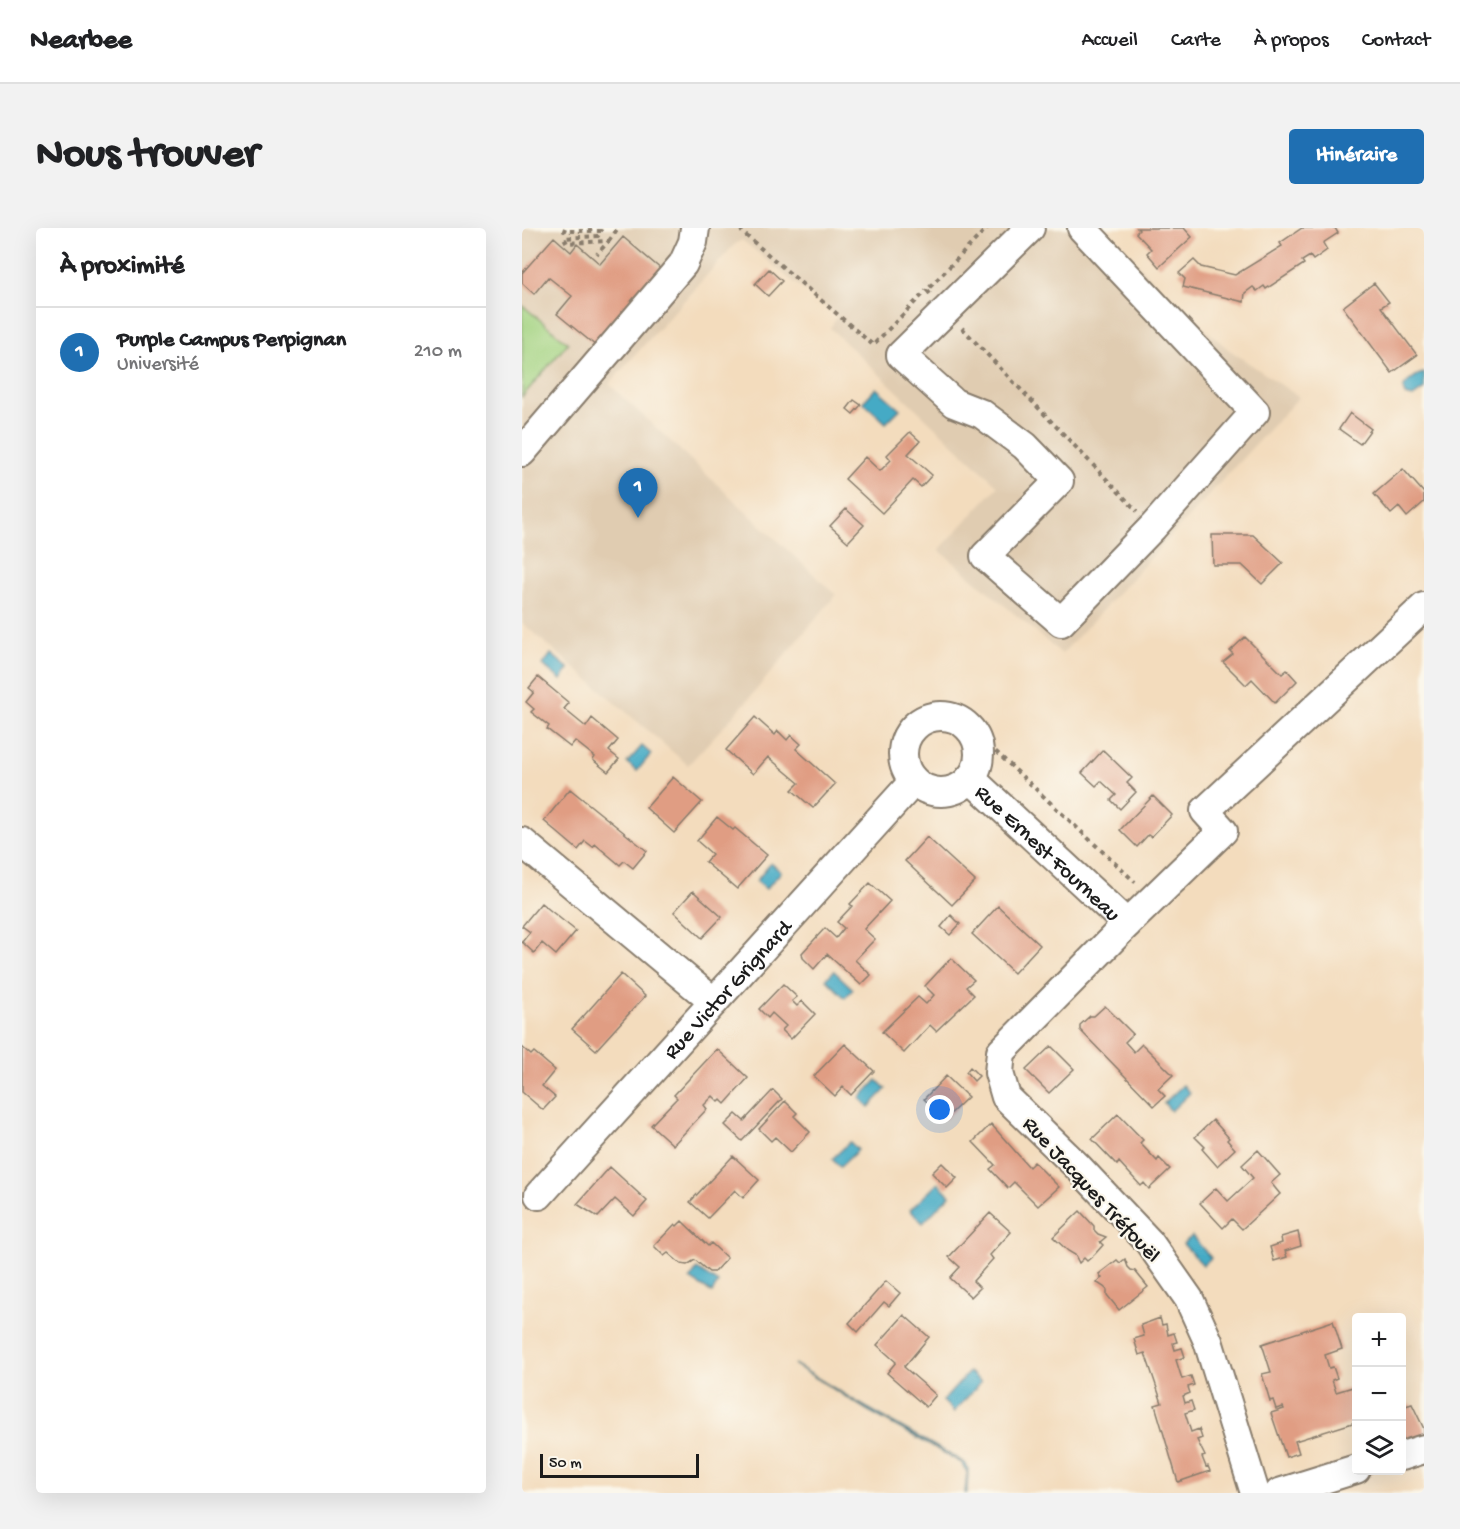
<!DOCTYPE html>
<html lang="fr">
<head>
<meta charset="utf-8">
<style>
  body { margin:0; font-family:"Gochi Hand",sans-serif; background:#f2f2f2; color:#202124 }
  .controls { position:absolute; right:18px; bottom:18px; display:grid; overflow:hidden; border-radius:6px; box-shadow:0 6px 24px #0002 }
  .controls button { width:54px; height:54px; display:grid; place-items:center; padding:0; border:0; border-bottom:2px solid #e0e0e0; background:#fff; color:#202124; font:30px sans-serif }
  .scale { position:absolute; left:18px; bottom:15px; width:159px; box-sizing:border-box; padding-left:6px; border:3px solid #1c1c1c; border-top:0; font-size:16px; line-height:21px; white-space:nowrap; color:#1c1c1c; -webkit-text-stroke:4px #fbf7ec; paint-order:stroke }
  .you { position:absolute; left:418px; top:882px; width:21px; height:21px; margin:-15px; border:4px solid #fff; border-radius:50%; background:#1a73e8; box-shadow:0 0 0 9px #1a73e833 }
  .badge { display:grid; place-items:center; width:39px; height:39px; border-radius:50%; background:#1f6fb2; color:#fff; font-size:20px; font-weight:700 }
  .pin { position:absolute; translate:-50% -50px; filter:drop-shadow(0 2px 3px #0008) }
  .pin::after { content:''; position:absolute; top:32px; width:21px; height:18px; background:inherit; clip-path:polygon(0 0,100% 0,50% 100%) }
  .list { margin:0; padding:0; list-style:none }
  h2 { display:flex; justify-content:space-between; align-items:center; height:78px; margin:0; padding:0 24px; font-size:26px }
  h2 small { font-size:20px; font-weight:400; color:#757577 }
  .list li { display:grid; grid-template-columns:39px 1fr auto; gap:18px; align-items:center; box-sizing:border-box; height:90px; padding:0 24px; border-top:2px solid #e0e0e0 }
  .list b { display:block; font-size:22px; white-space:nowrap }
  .list p { margin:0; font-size:20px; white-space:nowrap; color:#757577 }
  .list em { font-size:20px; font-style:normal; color:#757577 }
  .icon { flex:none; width:33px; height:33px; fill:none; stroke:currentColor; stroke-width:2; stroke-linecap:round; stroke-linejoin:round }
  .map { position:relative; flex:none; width:902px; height:1265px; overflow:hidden; border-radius:6px }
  header { display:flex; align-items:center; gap:36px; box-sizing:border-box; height:84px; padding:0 30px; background:#fff; border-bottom:2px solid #e0e0e0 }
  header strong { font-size:28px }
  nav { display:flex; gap:33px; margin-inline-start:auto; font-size:21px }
  .intro { display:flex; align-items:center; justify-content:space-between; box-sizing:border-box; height:144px; padding:0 36px }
  h1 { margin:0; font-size:42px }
  .button { padding:15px 27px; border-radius:6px; background:#1f6fb2; color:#fff; font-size:21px; font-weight:700 }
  main { display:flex; gap:36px; padding:0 36px }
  aside { flex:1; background:#fff; border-radius:6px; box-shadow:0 6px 24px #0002 }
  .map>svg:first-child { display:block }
  .built { fill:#e0ccb1 }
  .green { fill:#a3d381; stroke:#60784e; stroke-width:1.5 }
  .water { fill:#45aac5; stroke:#306370; stroke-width:1.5 }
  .building { fill:#e09d83 }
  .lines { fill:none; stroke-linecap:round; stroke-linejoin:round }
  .minor-casing { stroke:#887c6c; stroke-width:32 }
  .path { stroke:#887c6c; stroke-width:4; stroke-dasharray:4.5 4.5; stroke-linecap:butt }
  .minor { stroke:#fff; stroke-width:28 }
  .labels { text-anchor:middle; stroke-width:4.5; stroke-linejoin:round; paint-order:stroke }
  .street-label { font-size:22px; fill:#1c1c1c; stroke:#fbf7ec }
</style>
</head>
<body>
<header>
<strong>Nearbee</strong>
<nav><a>Accueil</a><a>Carte</a><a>À propos</a><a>Contact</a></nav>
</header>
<div class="intro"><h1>Nous trouver</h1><a class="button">Itinéraire</a></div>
<main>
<aside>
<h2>À proximité<small></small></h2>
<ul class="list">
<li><span class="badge">1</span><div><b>Purple Campus Perpignan</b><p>Université</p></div><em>210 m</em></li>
</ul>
</aside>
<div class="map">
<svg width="902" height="1265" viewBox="0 0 902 1265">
  <rect width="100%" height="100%" fill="#fbf7ec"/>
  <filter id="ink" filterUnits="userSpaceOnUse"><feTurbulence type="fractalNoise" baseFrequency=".0167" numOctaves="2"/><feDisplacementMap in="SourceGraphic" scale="12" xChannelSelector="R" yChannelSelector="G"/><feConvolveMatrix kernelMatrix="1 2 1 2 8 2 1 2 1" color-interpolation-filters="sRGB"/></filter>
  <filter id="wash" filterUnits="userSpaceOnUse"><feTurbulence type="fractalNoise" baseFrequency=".008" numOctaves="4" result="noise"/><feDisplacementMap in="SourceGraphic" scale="24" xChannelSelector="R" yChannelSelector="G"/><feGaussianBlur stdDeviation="1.35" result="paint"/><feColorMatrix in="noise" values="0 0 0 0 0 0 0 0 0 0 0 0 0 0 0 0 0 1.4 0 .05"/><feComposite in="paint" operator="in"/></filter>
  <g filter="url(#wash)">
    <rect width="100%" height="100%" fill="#f3dcbd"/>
    <!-- built -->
    <path class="built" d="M0 0H581L651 73 706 121 777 169 540 426 417 322 476 258 308 100 315 89 220 12 212 17 87 156 314 367 224 474 166 537 0 395Z"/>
    <!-- green -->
    <path class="green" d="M0 77 46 115 0 169Z"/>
    <!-- water -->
    <path class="water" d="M902 145V161L891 169 883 167 881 161C884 154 895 146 902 145Z
      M354 160 378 181 364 195 341 174Z
      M29 426 47 441 39 452 21 437Z
      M120 518 129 526 115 543 105 535Z
      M249 635 259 644 244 661 234 653Z
      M312 743 331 761 323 770 304 751Z
      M355 852 364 861 347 879 338 870Z
      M661 857 668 865 649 883 642 875Z
      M328 914 336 922 318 939 310 931Z
      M416 955 428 967 401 995 388 982Z
      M670 1008 689 1030 681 1037 661 1016Z
      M175 1041 196 1055 190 1065 168 1051Z
      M272 1136 333 1173 443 1235 446 1241 445 1265H443L445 1244 440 1235 345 1182Z
      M447 1144 459 1154 432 1184 421 1173Z"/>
    <g id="blocks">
      <!-- building -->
      <path class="building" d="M615 0H662L670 9 637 39 625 25 629 21 614 5 617 2Z
        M780 0H813L816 5 801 15 805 22 791 32 788 28 780 33 782 36 744 61 742 58 735 63 731 59 723 65 722 74 661 59 663 51 657 45 672 32 679 39 713 47 760 18 758 15Z
        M32 9 49 24 55 16 78 36 101 9 140 42 74 118 35 86 50 68 26 49 12 66 0 55V45Z
        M247 41 260 53 246 68 233 56Z
        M852 55 867 74 859 79 895 127 870 145 821 79Z
        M332 172 339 177 331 186 325 181Z
        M828 185 849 201 838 216 817 201Z
        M388 204 398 213 386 226 410 247 399 259 391 252 360 285 323 251 343 229 358 243 369 232 365 227Z
        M881 241 902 265V274L885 289 877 279 869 286 852 266Z
        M324 281 342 297 326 314 308 298Z
        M690 307H731L761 335 740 356 720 337H691Z
        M723 409 760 446 765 442 775 453 753 475 730 451 724 457 701 434 711 426 708 423Z
        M16 449 47 475 42 481 64 499 70 490 96 512 87 523 97 531 86 544 71 532 73 529 53 513 48 519 25 501 27 498 9 484 12 481 4 474 12 464 7 460Z
        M233 489 253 507 256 503 265 512 269 507 279 516 274 521 313 556 291 580 270 562 277 555 246 529 231 546 204 522Z
        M581 522 610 550 605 555 614 564 598 581 589 572 594 567 579 553 574 558 560 545Z
        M151 549 180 574 152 605 124 580Z
        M48 561 125 623 111 640 102 633 98 637 73 616 71 619 63 613 56 622 22 593Z
        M631 568 650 587 629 609 626 607 615 619 598 602Z
        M195 589 211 602 213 600 245 627 215 661 183 634 190 626 175 613Z
        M405 609 453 653 430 677 383 633Z
        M348 655 368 673 342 701 353 711 333 732 349 747 339 757 305 726 292 741 281 730 280 725 303 700 314 710 322 700 315 694 330 678 328 676Z
        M171 663 200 689 180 710 152 684Z
        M19 675 54 703 34 727 20 715 12 725 0 714 8 704 0 698Z
        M476 678 518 717 492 745 450 706Z
        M429 687 438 696 428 707 419 699Z
        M429 730 452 752 444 759 452 767 414 803 408 797 382 825 360 804 396 769 404 776 412 767 403 758Z
        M99 746 123 768 74 822 50 801Z
        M261 756 275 769 270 773 275 778 280 773 293 786 269 811 260 802 264 798 250 785 246 790 237 781Z
        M583 778 611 806 603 814 612 824 620 816 651 847 636 861 643 868 632 878 558 802V797L568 788H572Z
        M323 816 352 843 329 867 321 859 313 868 292 848Z
        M529 818 552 841 527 865 504 842Z
        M0 819 9 827 12 824 33 842 20 858 33 869 21 882 0 864Z
        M195 821 226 850 203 876 199 872 197 874 191 868 182 877 185 881 151 917 129 897 155 870 152 867Z
        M448 839 457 848 452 853 444 844Z
        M424 848 446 869 423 891 402 871Z
        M251 862 260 871 220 913 203 897 214 886 222 893Z
        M263 873 275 885 272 888 288 904 269 924 253 909 249 913 237 901Z
        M596 886 621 912 618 915 635 933 637 930 648 941 627 961 622 955 619 958 597 934 595 937 570 911Z
        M691 892 707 910 705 912 713 921 695 938 680 921 683 919 673 909Z
        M469 896 507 939 512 934 537 959 516 978 492 954 486 960 468 941 473 937 451 914Z
        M736 922 758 947 749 955 758 966 720 1001 710 991 701 1000 678 975 694 960 706 973 731 950 720 937Z
        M211 928 237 952 221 970 213 962 186 990 168 974Z
        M420 935 435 950 425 960 410 945Z
        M88 939 125 973 112 988 93 971 76 989 55 976Z
        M558 983 572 998V1002L576 1006 584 1009 578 1014 581 1017 573 1026 565 1033 562 1030 557 1035 553 1027 546 1023 531 1009Z
        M468 985 489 1004 468 1027 471 1031 451 1053 458 1060 449 1069 428 1050 438 1039 427 1029Z
        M160 993 186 1018 189 1015 205 1030 192 1044H187L173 1032 165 1037 159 1036 146 1025 142 1028 132 1018 153 996 155 998Z
        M776 1004 779 1018 763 1023 765 1029 752 1033 748 1019 760 1015 759 1009Z
        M603 1031 606 1039 609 1042 613 1043 626 1059 597 1082 585 1067V1062L582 1059 574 1054 580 1050 577 1046 595 1032 598 1035Z
        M364 1053 378 1065 367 1078 362 1074 336 1104 327 1095Z
        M382 1087 407 1109 382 1139 414 1167 404 1179 365 1145 374 1134 355 1117Z
        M638 1090 640 1097 644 1096 646 1107 652 1105 655 1114 651 1115 653 1122 660 1120 663 1129 654 1132 660 1151 669 1148 672 1157 666 1159 668 1165 661 1168 663 1175 669 1173 672 1182 663 1185 669 1204 677 1201 680 1210 675 1212 683 1228 680 1229 684 1239 686 1238 688 1243 656 1254 633 1177 640 1175 623 1125 617 1127 612 1111 622 1108 619 1097Z
        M811 1093 820 1121 803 1127 807 1140 811 1139 815 1150 810 1152 814 1164 834 1158V1194L773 1213 777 1225 764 1229 749 1185 762 1181 761 1179 754 1181 751 1172 748 1173 740 1146 749 1144 740 1116Z
        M890 1176 902 1201V1211L882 1217 880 1208V1179Z"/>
    </g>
  </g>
  <g filter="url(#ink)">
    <use href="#blocks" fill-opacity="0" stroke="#887c6c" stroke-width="1.5"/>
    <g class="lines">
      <!-- minor casing -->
      <g class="minor-casing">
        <g id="minor">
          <path d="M508 0 379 127 432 175 460 186 503 218 537 253 463 328 539 394 631 299 733 184 560 0"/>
          <path d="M0 224 161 36 171 14 173 0"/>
          <circle cx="419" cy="526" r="38"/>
          <path id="s1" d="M448 550 605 696"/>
          <path d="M0 614 192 774"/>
          <path id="s2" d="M17 967 392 553"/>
          <path d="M880 1228 902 1221"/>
          <path d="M733 1265 686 1113 667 1071 627 1014 556 939 484 869 477 845 479 824 605 696 701 603 683 583 902 379"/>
          <path d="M757 1265 834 1241"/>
        </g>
      </g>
      <!-- path -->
      <path class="path" d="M43 0 42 3H79L76 8 42 10 45 15 87 13 75 26
        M219 0 220 4 351 117 405 62
        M87 13 96 0
        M408 66 405 62 465 0
        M440 100 615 283
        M457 527 472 522 613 654"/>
      <!-- minor -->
      <use href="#minor" class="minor"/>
    </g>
  </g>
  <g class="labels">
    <!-- street labels -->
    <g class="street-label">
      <text dy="8" stroke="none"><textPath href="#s1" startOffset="108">Rue Ernest Fourneau</textPath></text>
      <text dy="8" stroke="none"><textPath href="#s2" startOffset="279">Rue Victor Grignard</textPath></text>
      <text transform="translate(571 960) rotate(47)" y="8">Rue Jacques Tréfouël</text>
    </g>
  </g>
</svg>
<div class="controls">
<button>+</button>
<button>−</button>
<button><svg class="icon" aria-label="layers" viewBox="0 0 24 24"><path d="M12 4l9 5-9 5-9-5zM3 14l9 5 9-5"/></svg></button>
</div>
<div class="scale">50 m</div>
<div class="you"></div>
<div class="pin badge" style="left:116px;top:290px">1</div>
</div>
</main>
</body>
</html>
